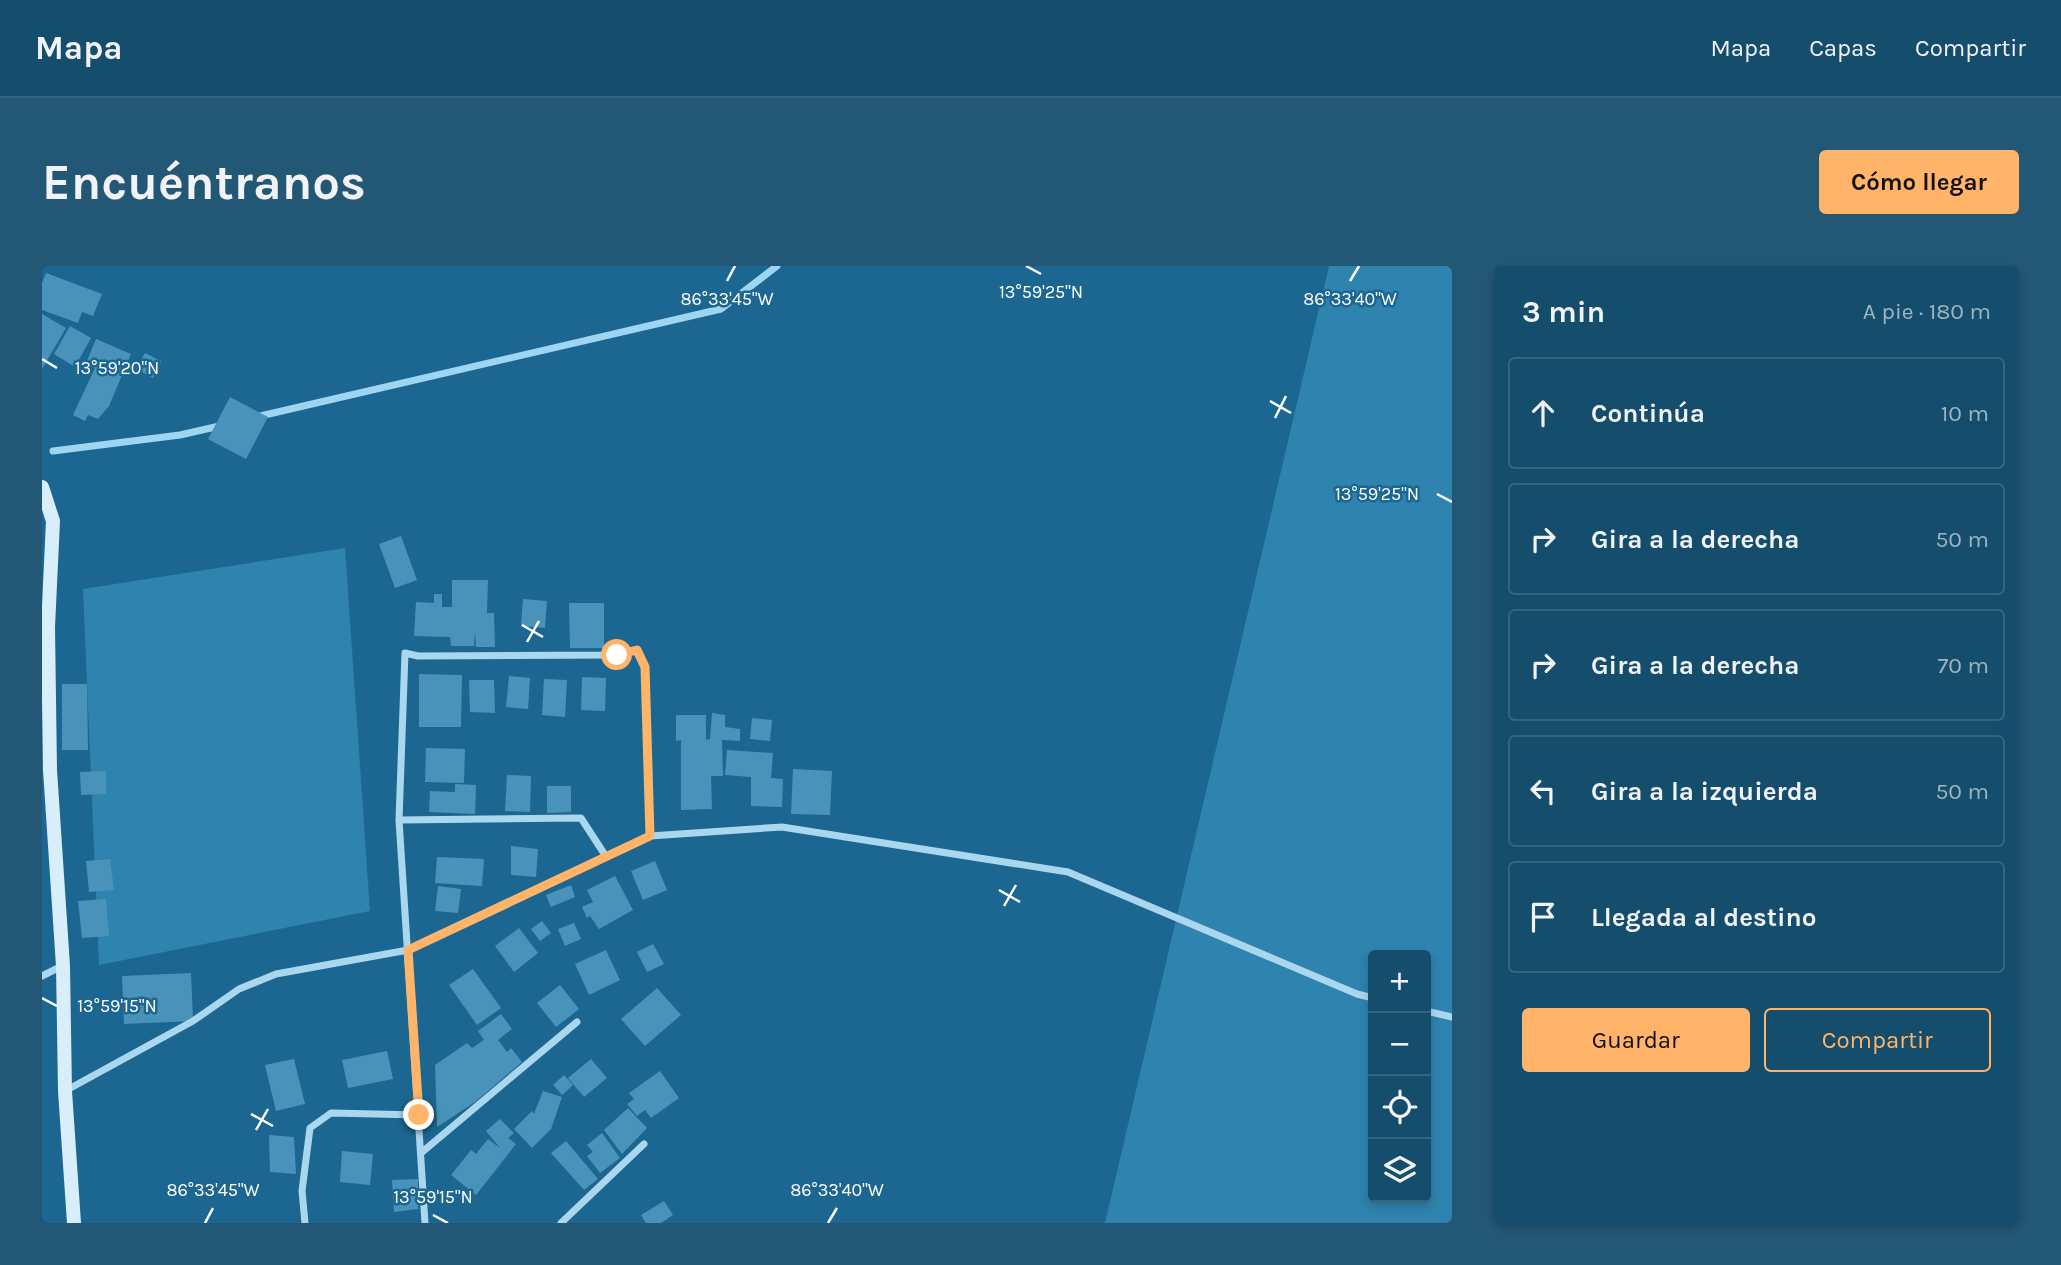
<!DOCTYPE html>
<html lang="es">
<head>
<meta charset="utf-8">
<style>
  body { margin:0; font-family:Karla,sans-serif; background:#225775; color:#f1f3f6 }
  .controls { position:absolute; right:21px; bottom:21px; display:grid; overflow:hidden; border-radius:7px; box-shadow:0 4px 10px #0003 }
  .controls button { width:63px; height:63px; display:grid; place-items:center; padding:0; border:0; border-bottom:2px solid #346480; background:#154d6d; color:#f1f3f6; font:35px sans-serif }
  .stop { position:absolute; width:21px; height:21px; margin:-16px; border:5px solid #ffb469; border-radius:50%; background:#fff }
  .stop.end { background:#ffb469; border-color:#fff; box-shadow:0 2px 7px #0008 }
  .list { margin:0; padding:0; list-style:none }
  h2 { display:flex; justify-content:space-between; align-items:center; height:91px; margin:0; padding:0 28px; font-size:30px }
  h2 small { font-size:23px; font-weight:400; color:#9db4c2 }
  .list li { display:grid; grid-template-columns:46px 1fr auto; gap:21px; align-items:center; box-sizing:border-box; height:112px; margin:0 14px 14px; padding:0 14px; border:2px solid #346480; border-radius:7px }
  .list b { display:block; font-size:26px; white-space:nowrap }
  .list em { font-size:23px; font-style:normal; color:#9db4c2 }
  .actions { display:flex; gap:14px; padding:21px 28px }
  .actions a { flex:1; padding:16px 0; border:2px solid #ffb469; border-radius:7px; text-align:center; font-size:24px; color:#ffb469 }
  .actions .main { background:#ffb469; color:#111 }
  .icon { flex:none; width:38px; height:38px; fill:none; stroke:currentColor; stroke-width:2; stroke-linecap:round; stroke-linejoin:round }
  .map { position:relative; flex:none; width:1410px; height:957px; overflow:hidden; border-radius:7px }
  header { display:flex; align-items:center; gap:42px; box-sizing:border-box; height:98px; padding:0 35px; background:#154d6d; border-bottom:2px solid #346480 }
  header strong { font-size:33px }
  nav { display:flex; gap:38px; margin-inline-start:auto; font-size:24px }
  .intro { display:flex; align-items:center; justify-content:space-between; box-sizing:border-box; height:168px; padding:0 42px }
  h1 { margin:0; font-size:49px }
  .button { padding:18px 32px; border-radius:7px; background:#ffb469; color:#111; font-size:24px; font-weight:700 }
  main { display:flex; gap:42px; padding:0 42px }
  aside { flex:1; background:#154d6d; border-radius:7px; box-shadow:0 4px 10px #0003 }
  .map>svg:first-child { display:block }
  .green { fill:#2f83af; fill-rule:evenodd }
  .lines { fill:none; stroke-linecap:round; stroke-linejoin:round }
  .stream { stroke:#9ed5f0; stroke-width:7 }
  .building { fill:#4993ba }
  .street { stroke:#abd7ee; stroke-width:7 }
  .secondary { stroke:#d8eefa; stroke-width:14 }
  .route { stroke:#ffb469; stroke-width:9 }
  .ticks { fill:none; stroke:#fff; stroke-width:2.5 }
  .ticks-label { font-size:18px; text-anchor:middle; fill:#fff; stroke:#1c6791; stroke-width:5; stroke-linejoin:round; paint-order:stroke }
</style>
</head>
<body>
<header>
<strong>Mapa</strong>
<nav><a>Mapa</a><a>Capas</a><a>Compartir</a></nav>
</header>
<div class="intro"><h1>Encuéntranos</h1><a class="button">Cómo llegar</a></div>
<main>
<div class="map">
<svg width="1410" height="957" viewBox="0 0 1410 957">
  <rect width="100%" height="100%" fill="#1c6791"/>
  <!-- green -->
  <path class="green" d="M1287 0H1410V957H1063ZM1331 689H1384V931H1331Z
    M303 282 328 645 57 699 41 323Z"/>
  <g class="lines">
    <!-- stream -->
    <path class="stream" d="M214 151 679 43 735 0
      M11 185 138 169 182 159"/>
  </g>
  <!-- building -->
  <path class="building" d="M4 7 60 28 51 50 40 46 36 57 0 44V17Z
    M0 48 24 62 0 103Z
    M28 60 49 72 33 101 12 88Z
    M54 73 89 88 67 140 56 153 46 149 43 155 31 149 53 102 44 97Z
    M103 87 119 95 111 112 94 103Z
    M188 131 226 151 204 193 166 173Z
    M359 270 375 314 353 322 337 278Z
    M410 314H446L445 347H452L453 381H434L433 365 432 380H409L408 371 372 370 374 336 392 337V328H400V341H410Z
    M481 333 505 335 503 362 479 360Z
    M527 337H562V382H528Z
    M377 408 420 409 419 461H377Z
    M467 410 488 412 486 443 464 441Z
    M540 411 564 412 563 445 539 444Z
    M502 413 525 414 523 451 500 449Z
    M427 414H452L453 447 428 446Z
    M20 418H45L46 484H20Z
    M670 447 683 449V461L698 463V475L680 474 681 510H669L670 543 639 544V474L634 475V449H664V474L668 473Z
    M710 452 730 454 728 475 708 473Z
    M384 482 423 483 422 517 383 516Z
    M685 484 731 487 729 512 741 513 740 541 709 540V511L683 509Z
    M751 503 790 505 788 549 749 548Z
    M64 505V528L39 529 38 506Z
    M465 509 489 510 488 546 463 545Z
    M413 518 434 519 433 548 387 546 388 525 413 526Z
    M505 520H529V546L505 547Z
    M469 580 496 583 494 611 469 609Z
    M395 591 442 593 440 620 393 617Z
    M68 593 72 624 47 626 44 595Z
    M613 595 625 624 601 634 589 605Z
    M573 610 591 644 557 663 548 650 545 652 540 641 551 636 545 624Z
    M529 619 533 631 509 641 504 629Z
    M396 620 419 623 416 647 393 645Z
    M64 633 67 670 40 672 36 635Z
    M500 655 509 667 498 675 489 663Z
    M532 657 539 673 523 680 516 663Z
    M477 662 496 687 472 706 453 680Z
    M611 678 622 698 605 706 595 686Z
    M564 684 578 714 547 729 533 698Z
    M431 703 459 742 435 759 407 719Z
    M149 707 151 755 82 758 80 710Z
    M518 719 537 743 514 761 495 737Z
    M615 722 639 749 603 780 579 753Z
    M459 748 470 763 456 774 465 786 469 782 480 796 433 836 395 861 393 799 425 777 430 782 442 774 436 765Z
    M345 785 351 813 306 822 300 794Z
    M252 793 263 838 234 845 223 799Z
    M549 793 565 812 542 831 526 812Z
    M618 805 637 832 609 852 603 844 595 850 585 838 592 833 587 827Z
    M522 809 531 819 520 829 511 819Z
    M501 825 520 831 509 863 490 882 472 863 490 845 492 848Z
    M586 842 605 862 580 888 562 864Z
    M458 853 472 867 466 872 474 878 434 929 409 909 429 884 434 888 446 873 458 882 444 865Z
    M560 867 578 892 558 907 545 890 551 886 545 879Z
    M227 869 252 871 254 908 228 906Z
    M524 875 556 913 542 924 509 887Z
    M300 885 331 888 328 919 298 916Z
    M376 913V943L352 946 350 914Z
    M622 935 631 949 619 957H604L599 949Z"/>
  <g class="lines">
    <!-- street -->
    <path class="street" d="M357 554 539 552 563 589
      M0 710 20 700
      M1384 745 1410 751
      M23 825 151 755 197 723 234 708 366 684 608 570 740 561 1026 606 1315 728 1331 732
      M379 887 535 756
      M263 957 260 925 268 862 289 847 377 849
      M383 957 357 554 363 387 376 390 575 389 595 384 603 401 608 570
      M519 957 602 878"/>
    <!-- secondary -->
    <path class="secondary" d="M0 221 11 255 6 361 8 504 21 700 23 825 32 957"/>
  </g>
  <g class="lines">
    <!-- route -->
    <path class="route" d="M377 849 366 684 608 570 603 401 595 384 575 389"/>
  </g>
  <!-- ticks -->
  <path class="ticks" d="M984 0 999 8M685 15 693 0M1308 15 1317 0M0 93 15 102M1228 135 1249 147M1233 152 1244 130M1395 228 1410 236M480 359 501 371M485 376 497 355M957 624 978 636M962 640 974 619M0 732 15 740M209 848 231 860M214 864 226 843M391 949 406 957M163 957 171 942M786 957 795 942"/>
  <g class="ticks-label">
    <text x="999" y="32">13°59'25"N</text>
    <text x="685" y="39">86°33'45"W</text>
    <text x="1308" y="39">86°33'40"W</text>
    <text x="75" y="108">13°59'20"N</text>
    <text x="1335" y="234">13°59'25"N</text>
    <text x="75" y="746">13°59'15"N</text>
    <text x="171" y="930">86°33'45"W</text>
    <text x="795" y="930">86°33'40"W</text>
    <text x="391" y="937">13°59'15"N</text>
  </g>
</svg>
<div class="controls">
<button>+</button>
<button>−</button>
<button><svg class="icon" aria-label="locate" viewBox="0 0 24 24"><circle cx="12" cy="12" r="6"/><path d="M12 2v4M12 18v4M2 12h4M18 12h4"/></svg></button>
<button><svg class="icon" aria-label="layers" viewBox="0 0 24 24"><path d="M12 4l9 5-9 5-9-5zM3 14l9 5 9-5"/></svg></button>
</div>
<div class="stop" style="left:575px;top:389px"></div>
<div class="stop end" style="left:377px;top:849px"></div>
</div>
<aside>
<h2>3 min<small>A pie · 180 m</small></h2>
<ul class="list">
<li><svg class="icon" aria-label="ahead" viewBox="0 0 24 24"><path d="M12 20V5M6 11l6-6 6 6"/></svg><div><b>Continúa</b></div><em>10 m</em></li>
<li><svg class="icon" aria-label="right" viewBox="0 0 24 24"><path d="M7 20v-9h11M14 6l5 5-5 5"/></svg><div><b>Gira a la derecha</b></div><em>50 m</em></li>
<li><svg class="icon" aria-label="right" viewBox="0 0 24 24"><path d="M7 20v-9h11M14 6l5 5-5 5"/></svg><div><b>Gira a la derecha</b></div><em>70 m</em></li>
<li><svg class="icon" aria-label="left" viewBox="0 0 24 24"><path d="M17 20v-9H6M10 6l-5 5 5 5"/></svg><div><b>Gira a la izquierda</b></div><em>50 m</em></li>
<li><svg class="icon" aria-label="arrive" viewBox="0 0 24 24"><path d="M6 21V4h12l-3 4 3 4H6"/></svg><div><b>Llegada al destino</b></div></li>
</ul>
<div class="actions"><a class="main">Guardar</a><a>Compartir</a></div>
</aside>
</main>
</body>
</html>
